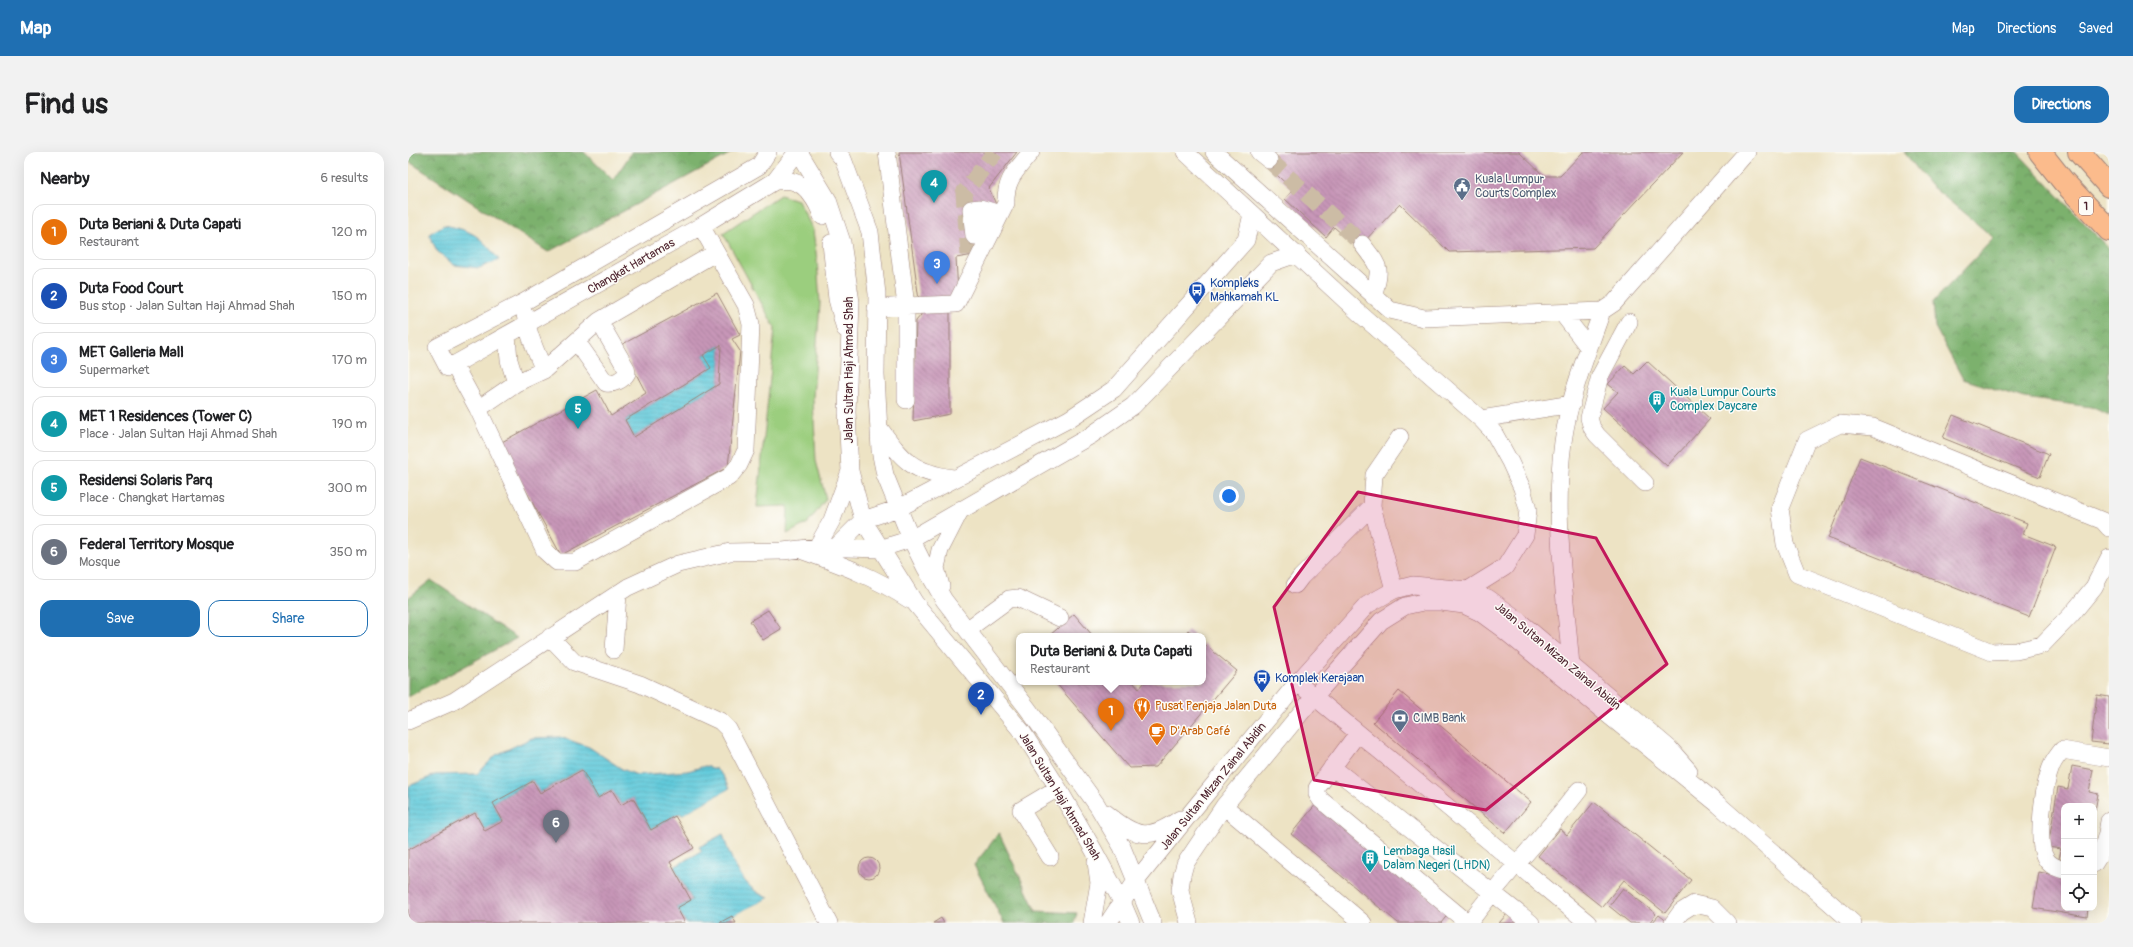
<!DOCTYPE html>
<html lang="en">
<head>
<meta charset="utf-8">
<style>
  body { margin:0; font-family:Pangolin,sans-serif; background:#f2f2f2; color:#202124 }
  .controls { position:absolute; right:12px; bottom:12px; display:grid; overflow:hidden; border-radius:8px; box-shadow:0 4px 16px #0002 }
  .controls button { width:36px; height:36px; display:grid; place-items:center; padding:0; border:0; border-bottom:1px solid #e0e0e0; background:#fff; color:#202124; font:20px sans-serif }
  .you { position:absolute; left:821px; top:344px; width:14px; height:14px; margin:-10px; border:3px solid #fff; border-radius:50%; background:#1a73e8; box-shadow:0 0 0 6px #1a73e833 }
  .badge { display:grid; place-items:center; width:26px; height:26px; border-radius:50%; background:#1f6fb2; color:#fff; font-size:13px; font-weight:700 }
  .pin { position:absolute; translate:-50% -33px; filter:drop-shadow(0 1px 2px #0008) }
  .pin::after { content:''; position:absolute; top:21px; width:14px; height:12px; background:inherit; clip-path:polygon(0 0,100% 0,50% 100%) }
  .popup { position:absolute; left:608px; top:481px; width:190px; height:52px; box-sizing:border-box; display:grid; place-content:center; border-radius:8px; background:#fff; filter:drop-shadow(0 1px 3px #0005); font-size:13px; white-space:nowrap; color:#757577 }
  .popup b { font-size:15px; color:#202124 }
  .popup::after { content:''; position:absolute; left:50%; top:100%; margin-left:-8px; border:8px solid transparent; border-top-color:#fff }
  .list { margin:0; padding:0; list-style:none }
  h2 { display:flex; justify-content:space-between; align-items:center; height:52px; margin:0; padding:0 16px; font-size:17px }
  h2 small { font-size:13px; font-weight:400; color:#757577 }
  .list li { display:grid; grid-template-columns:26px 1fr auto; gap:12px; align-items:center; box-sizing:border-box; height:56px; margin:0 8px 8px; padding:0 8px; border:1px solid #e0e0e0; border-radius:12px }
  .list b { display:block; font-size:15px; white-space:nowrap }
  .list p { margin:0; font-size:13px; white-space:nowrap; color:#757577 }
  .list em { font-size:13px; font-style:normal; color:#757577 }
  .actions { display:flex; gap:8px; padding:12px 16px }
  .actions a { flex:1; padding:9px 0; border:1px solid #1f6fb2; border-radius:12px; text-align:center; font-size:14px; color:#1f6fb2 }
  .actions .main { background:#1f6fb2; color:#fff }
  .icon { flex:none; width:22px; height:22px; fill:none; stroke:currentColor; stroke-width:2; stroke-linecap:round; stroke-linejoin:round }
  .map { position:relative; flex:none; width:1701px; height:771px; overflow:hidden; border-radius:12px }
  header { display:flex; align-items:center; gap:24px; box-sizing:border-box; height:56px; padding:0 20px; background:#1f6fb2; color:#fff }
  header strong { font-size:19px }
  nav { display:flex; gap:22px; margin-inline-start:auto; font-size:14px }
  .intro { display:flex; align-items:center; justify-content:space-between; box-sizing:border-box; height:96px; padding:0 24px }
  h1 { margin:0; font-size:28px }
  .button { padding:10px 18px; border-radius:12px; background:#1f6fb2; color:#fff; font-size:14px; font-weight:700 }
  main { display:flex; gap:24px; padding:0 24px }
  aside { flex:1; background:#fff; border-radius:12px; box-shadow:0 4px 16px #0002 }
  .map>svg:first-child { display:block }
  .green { fill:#9bce7e; stroke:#727654 }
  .forest { fill:url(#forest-crowns); stroke:#63684c }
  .water { fill:url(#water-rules); stroke:#547482 }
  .pier { fill:#ede3c4 }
  .building { fill:url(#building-back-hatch); fill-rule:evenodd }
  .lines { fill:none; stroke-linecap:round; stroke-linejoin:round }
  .minor-tunnel { stroke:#ccbca5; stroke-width:17; stroke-dasharray:17 8; stroke-linecap:butt }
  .minor-casing { stroke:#9c8178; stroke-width:18 }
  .highway-casing { stroke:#9c8178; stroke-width:24 }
  .minor { stroke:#fff; stroke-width:17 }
  .highway { stroke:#fbbb8c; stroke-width:22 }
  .marked { fill:#c2185b; fill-opacity:0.2; stroke:#c2185b; stroke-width:3; stroke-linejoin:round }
  .labels { text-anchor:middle; stroke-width:3; stroke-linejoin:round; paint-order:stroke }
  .shield { fill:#fdfcf7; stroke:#806168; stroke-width:1 }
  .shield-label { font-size:11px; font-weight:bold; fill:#4a1f2b }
  .service-label { font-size:12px; fill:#4e5e75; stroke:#fdfcf7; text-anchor:start }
  .street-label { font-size:12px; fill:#4a1f2b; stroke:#fdfcf7 }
  .transit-label { font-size:12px; fill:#164399; stroke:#fdfcf7; text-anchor:start }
  .culture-label { font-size:12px; fill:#0d838f; stroke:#fdfcf7; text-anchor:start }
  .food-label { font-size:12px; fill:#c56008; stroke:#fdfcf7; text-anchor:start }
</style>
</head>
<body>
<header>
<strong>Map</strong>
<nav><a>Map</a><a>Directions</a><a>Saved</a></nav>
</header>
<div class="intro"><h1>Find us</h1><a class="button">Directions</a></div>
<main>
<aside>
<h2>Nearby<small>6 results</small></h2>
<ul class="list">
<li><span class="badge" style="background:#e8710a">1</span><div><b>Duta Beriani &amp; Duta Capati</b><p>Restaurant</p></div><em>120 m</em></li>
<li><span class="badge" style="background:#1a4fb4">2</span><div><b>Duta Food Court</b><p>Bus stop · Jalan Sultan Haji Ahmad Shah</p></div><em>150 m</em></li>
<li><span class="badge" style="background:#3f7fe0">3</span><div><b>MET Galleria Mall</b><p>Supermarket</p></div><em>170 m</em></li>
<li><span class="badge" style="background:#0f9aa8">4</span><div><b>MET 1 Residences (Tower C)</b><p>Place · Jalan Sultan Haji Ahmad Shah</p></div><em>190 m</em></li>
<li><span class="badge" style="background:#0f9aa8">5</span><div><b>Residensi Solaris Parq</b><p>Place · Changkat Hartamas</p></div><em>300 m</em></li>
<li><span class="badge" style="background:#6b7280">6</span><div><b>Federal Territory Mosque</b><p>Mosque</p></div><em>350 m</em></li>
</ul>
<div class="actions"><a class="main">Save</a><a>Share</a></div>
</aside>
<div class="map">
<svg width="1701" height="771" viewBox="0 0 1701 771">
  <defs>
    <pattern id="forest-crowns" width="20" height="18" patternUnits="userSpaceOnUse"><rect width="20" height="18" fill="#7cb16d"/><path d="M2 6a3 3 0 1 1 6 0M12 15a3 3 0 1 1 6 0" fill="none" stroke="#688f5a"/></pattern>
    <pattern id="water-rules" width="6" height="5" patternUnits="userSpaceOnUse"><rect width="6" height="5" fill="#5fc9da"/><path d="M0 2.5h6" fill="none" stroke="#54acbb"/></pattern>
    <pattern id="building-back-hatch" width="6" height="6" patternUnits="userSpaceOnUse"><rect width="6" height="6" fill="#c796b8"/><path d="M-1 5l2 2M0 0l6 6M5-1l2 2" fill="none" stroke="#a47a96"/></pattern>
  </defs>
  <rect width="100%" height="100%" fill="#fdfcf7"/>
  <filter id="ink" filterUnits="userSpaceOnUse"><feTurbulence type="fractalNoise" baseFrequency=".025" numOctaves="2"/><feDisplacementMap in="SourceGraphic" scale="8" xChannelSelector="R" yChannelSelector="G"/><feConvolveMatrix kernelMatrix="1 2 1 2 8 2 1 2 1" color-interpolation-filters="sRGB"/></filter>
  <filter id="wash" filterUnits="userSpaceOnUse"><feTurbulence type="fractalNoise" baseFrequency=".012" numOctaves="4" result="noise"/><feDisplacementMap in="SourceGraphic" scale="16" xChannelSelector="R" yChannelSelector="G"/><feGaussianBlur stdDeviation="0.9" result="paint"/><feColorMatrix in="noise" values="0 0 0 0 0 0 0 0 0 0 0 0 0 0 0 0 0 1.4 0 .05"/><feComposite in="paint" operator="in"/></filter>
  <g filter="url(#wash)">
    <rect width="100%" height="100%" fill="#ede3c4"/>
    <!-- green -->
    <path class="green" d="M372 43 390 48 405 78 409 108 412 151 405 246 408 309 418 347 400 371 379 382 380 354 349 355 367 176 315 81Z"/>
    <!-- forest -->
    <path class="forest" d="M0 0H176L205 28 224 0H325L140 100 0 9Z
      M1496 0H1609L1701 97V263L1683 255 1616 246 1555 227 1527 175 1525 150 1586 86 1522 33Z
      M23 428 109 486 0 545V446Z
      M591 681 628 759 669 761 666 771H596L566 713Z"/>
    <!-- water -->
    <path class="water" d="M36 73C66 79 72 84 91 108L71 116 46 113 29 99 21 82Z
      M313 193 311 232 226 285 217 268 303 216 295 203Z
      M152 585 181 595 214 617 229 623 280 619 297 614 308 617 315 624 321 637 274 663 272 661 243 677 225 646 213 652 204 638 190 645 174 617 131 641 124 628 85 651 94 669 77 678 67 660 0 698 1 634 27 623 69 622 88 603 124 586Z
      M315 682C322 707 335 738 361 746L311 771H278L269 756 284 748 266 715 294 699 291 695Z"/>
    <!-- pier -->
    <path class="pier" d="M323 636 322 639 275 665 272 664Z
      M361 746 362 748 325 766 324 764Z"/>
    <g id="blocks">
      <!-- building -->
      <path class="building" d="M491 0H609L581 36 589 55 566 103 548 106 551 159 542 160V262L505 269 508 169 513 163Z
        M868 0H1111L1136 24H1152L1175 0H1275L1185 96 1041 100 992 52 950 96 926 75 918 85 877 47 885 38 857 12Z
        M309 141 332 183 324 187 332 199 320 315 153 403 92 291 189 238 203 264 238 241 213 193ZM313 193 311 232 226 285 217 268 303 216 295 203Z
        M1239 209 1302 267 1259 314 1195 256 1210 240 1200 232 1217 214 1226 222Z
        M1545 263 1641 302 1632 325 1535 286Z
        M1452 305 1619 371 1615 382 1648 395 1621 465 1420 386Z
        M360 458 373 477 355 488 342 469Z
        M666 462 685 484H641Z
        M780 478 787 484H776Z
        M795 491 829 519 748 615 721 616 647 530H725L731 537 737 530H795Z
        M991 539 1123 650 1097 681 965 570Z
        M1689 543 1701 545V592L1683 590Z
        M1664 614 1685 618 1681 640 1690 642 1687 659 1686 654H1656V708L1651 707 1653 697 1640 695 1650 635 1660 637Z
        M174 618 190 646 204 638 213 653 225 646 243 678 267 664 286 696 262 710 283 748 269 756 277 771H0V698L67 661 77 679 95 669 85 651 125 629 132 641Z
        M1186 650 1283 728 1257 761 1216 728 1194 755 1130 704 1152 677 1159 683Z
        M909 651 1041 761 1033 771H990L883 682Z
        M451 716a10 10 0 1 1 20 0a10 10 0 1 1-20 0Z
        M1631 720 1656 725V756H1680L1679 765 1625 756Z
        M1215 736 1248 762 1241 771H1222L1201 754Z
        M1099 762 1111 771H1091Z
        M1251 763 1261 771H1244Z
        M324 764 328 771H311Z
        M533 766 536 771H525Z"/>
    </g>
  </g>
  <g filter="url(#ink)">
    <use href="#blocks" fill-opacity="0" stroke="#9c8178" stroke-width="1"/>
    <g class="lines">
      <!-- minor-tunnel -->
      <path class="minor-tunnel" d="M861 8 954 92
        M561 103 556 41 587 0"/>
      <!-- minor casing -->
      <g class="minor-casing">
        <path id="minor" d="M360 0 351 14 116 150 29 195 40 216 293 74 367 29 389 0
          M391 0 420 48 434 90 443 150 439 260 442 319 455 368 507 451 615 581 650 636 685 697 714 750 723 771
          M429 0 435 7 462 80 469 142 468 223 472 298 477 323 503 387 517 415 536 448 620 557 689 653 714 695 745 771
          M479 0 498 154 548 152 598 51C597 27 609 18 623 0
          M777 0 950 160 1073 267 1086 281 1102 310 1114 336 1120 358 1117 383 1097 415 1060 438
          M806 0 982 158 1016 166 1194 159 1206 151 1339 0
          M851 0 861 8
          M367 29C372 29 379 28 383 29 399 32 409 50 414 64
          M572 56 574 83 566 84 563 57 572 56 592 62
          M423 91 429 147 437 177
          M954 92C972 116 974 114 965 144
          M468 156 498 154V248
          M1154 161 1181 196
          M117 162C120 182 128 200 136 218
          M1221 170 1192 224 1181 266 1184 276 1189 283 1237 331
          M99 184 101 208 108 231
          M169 190 198 231C206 232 215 228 219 221L218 216 191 169
          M46 213 70 257 137 399 149 410H167L321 325 331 313 338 298 343 172 338 153 293 74
          M70 257 108 231 136 218 191 169 307 101
          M1073 267 1164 252
          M472 277C496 309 504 320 545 326
          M1701 376 1695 369 1465 275 1432 272 1399 288 1372 356 1377 392 1389 422 1584 500 1608 499 1634 493 1663 463 1686 435 1701 406
          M409 395 424 368 442 319
          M427 396 455 368 491 356 661 267 706 237 838 88 844 62
          M395 399C435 413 466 425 502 448
          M887 433 893 425 964 354
          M533 434 528 416 532 398 553 357
          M986 438 964 354 966 323 992 285
          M560 477 601 447 610 446 652 466
          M142 485 166 510 232 532 312 569 320 577 421 771
          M206 498 210 442
          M1163 514C1157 440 1145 364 1155 290 1161 245 1179 202 1194 159
          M897 537 1180 771
          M0 569 46 549 220 435 270 412 322 400 375 399 409 395 471 397 503 387 682 284 725 254 863 111 889 102
          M950 581 909 636V642L913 648 1060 771
          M924 615 1123 771
          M816 654 955 771
          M698 661C728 686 740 689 772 667
          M642 705 613 658 650 636
          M1686 712C1695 699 1699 685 1701 669
          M1656 718C1649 716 1642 714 1638 707 1627 691 1636 631 1644 613 1646 608 1651 602 1654 598L1701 606
          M684 771 691 731 688 710
          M700 771 728 729 785 658 889 531 959 453 986 438 1005 433 1060 438 1080 446 1105 464 1261 596 1281 619
          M781 771 772 738 774 723 777 712 816 654 906 545 973 469 997 454 1015 450H1033L1056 453 1071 460 1093 476 1311 653 1445 771
          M1061 771C1095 724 1136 684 1171 638
          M1265 771 1273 760 1286 752 1304 756 1319 771"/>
      </g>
      <!-- highway casing -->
      <g class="highway-casing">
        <path id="highway" d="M1632 0 1655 29 1701 78
          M1671 0 1701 34"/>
      </g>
      <!-- minor -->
      <use href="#minor" class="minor"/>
      <!-- highway -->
      <use href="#highway" class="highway"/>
    </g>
  </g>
  <!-- marked area -->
  <path class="marked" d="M950 340 1188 386 1259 512 1078 658 906 628 866 455Z"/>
  <!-- icons -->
  <defs>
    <g id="civic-pin" transform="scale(0.9)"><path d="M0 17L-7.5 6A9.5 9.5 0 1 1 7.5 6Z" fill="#5c6f8a" stroke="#fdfcf7"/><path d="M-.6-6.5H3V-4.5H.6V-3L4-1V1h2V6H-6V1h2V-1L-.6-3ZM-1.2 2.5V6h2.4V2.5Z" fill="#fff"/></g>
    <g id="bus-pin" transform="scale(0.9)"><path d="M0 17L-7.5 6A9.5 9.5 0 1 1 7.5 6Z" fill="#1a4fb4" stroke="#fdfcf7"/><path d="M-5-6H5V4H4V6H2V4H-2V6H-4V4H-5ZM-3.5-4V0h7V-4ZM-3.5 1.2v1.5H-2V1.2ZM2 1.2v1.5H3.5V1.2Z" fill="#fff"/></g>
    <g id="building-pin" transform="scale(0.9)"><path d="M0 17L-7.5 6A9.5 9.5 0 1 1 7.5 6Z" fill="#0f9aa8" stroke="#fdfcf7"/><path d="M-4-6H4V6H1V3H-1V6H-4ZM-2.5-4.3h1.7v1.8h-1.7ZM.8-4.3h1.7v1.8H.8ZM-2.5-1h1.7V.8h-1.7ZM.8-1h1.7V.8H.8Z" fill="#fff"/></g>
    <g id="restaurant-pin" transform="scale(0.9)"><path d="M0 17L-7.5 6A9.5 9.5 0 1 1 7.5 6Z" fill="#e8710a" stroke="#fdfcf7"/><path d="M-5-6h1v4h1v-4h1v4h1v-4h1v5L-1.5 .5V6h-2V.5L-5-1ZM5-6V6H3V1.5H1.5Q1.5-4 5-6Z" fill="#fff"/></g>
    <g id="bank-pin" transform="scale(0.9)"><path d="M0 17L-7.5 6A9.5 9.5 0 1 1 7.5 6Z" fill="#5c6f8a" stroke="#fdfcf7"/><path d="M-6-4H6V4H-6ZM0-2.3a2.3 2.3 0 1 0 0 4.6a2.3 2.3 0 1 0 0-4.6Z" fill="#fff"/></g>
    <g id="cafe-pin" transform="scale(0.9)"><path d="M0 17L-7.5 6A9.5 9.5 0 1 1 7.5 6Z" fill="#e8710a" stroke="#fdfcf7"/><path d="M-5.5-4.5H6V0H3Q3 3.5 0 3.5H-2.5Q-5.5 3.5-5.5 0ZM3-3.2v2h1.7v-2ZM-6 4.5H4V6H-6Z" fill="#fff"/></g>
  </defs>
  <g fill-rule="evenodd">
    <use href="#civic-pin" x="1054" y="34"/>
    <use href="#bus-pin" x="789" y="138"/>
    <use href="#building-pin" x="1249" y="247"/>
    <use href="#bus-pin" x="854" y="526"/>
    <use href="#restaurant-pin" x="734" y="554"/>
    <use href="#bank-pin" x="992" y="566"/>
    <use href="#cafe-pin" x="749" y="579"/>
    <use href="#building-pin" x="962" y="706"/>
  </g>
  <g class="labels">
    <!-- shield labels -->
    <rect class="shield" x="1671" y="45" width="14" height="18" rx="3"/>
    <g class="shield-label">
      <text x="1678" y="58">1</text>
    </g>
    <!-- service labels -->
    <g class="service-label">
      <text x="1067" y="31">Kuala Lumpur<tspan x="1067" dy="14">Courts Complex</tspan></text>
      <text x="1005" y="570">CIMB Bank</text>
    </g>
    <!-- street labels -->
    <g class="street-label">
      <text transform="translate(223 114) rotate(-30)" y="4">Changkat Hartamas</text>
      <text transform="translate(441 218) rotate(-90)" y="4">Jalan Sultan Haji Ahmad Shah</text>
      <text transform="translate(1150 504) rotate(40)" y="4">Jalan Sultan Mizan Zainal Abidin</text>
      <text transform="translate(805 634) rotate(-51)" y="4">Jalan Sultan Mizan Zainal Abidin</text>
      <text transform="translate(652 644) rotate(59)" y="4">Jalan Sultan Haji Ahmad Shah</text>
    </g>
    <!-- transit labels -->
    <g class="transit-label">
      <text x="802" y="135">Kompleks<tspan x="802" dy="14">Mahkamah KL</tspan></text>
      <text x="867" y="530">Komplek Kerajaan</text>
    </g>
    <!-- culture labels -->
    <g class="culture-label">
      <text x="1262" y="244">Kuala Lumpur Courts<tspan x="1262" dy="14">Complex Daycare</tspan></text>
      <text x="975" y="703">Lembaga Hasil<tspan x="975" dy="14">Dalam Negeri (LHDN)</tspan></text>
    </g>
    <!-- food labels -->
    <g class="food-label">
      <text x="747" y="558">Pusat Penjaja Jalan Duta</text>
      <text x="762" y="583">D'Arab Café</text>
    </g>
  </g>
</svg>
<div class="controls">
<button>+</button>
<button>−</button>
<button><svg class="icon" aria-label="locate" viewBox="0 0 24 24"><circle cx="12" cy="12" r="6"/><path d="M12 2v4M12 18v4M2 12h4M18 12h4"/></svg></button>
</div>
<div class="you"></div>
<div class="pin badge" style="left:703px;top:579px;background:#e8710a">1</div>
<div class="popup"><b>Duta Beriani &amp; Duta Capati</b>Restaurant</div>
<div class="pin badge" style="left:573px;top:563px;background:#1a4fb4">2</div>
<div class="pin badge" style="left:529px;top:132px;background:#3f7fe0">3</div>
<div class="pin badge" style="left:526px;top:51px;background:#0f9aa8">4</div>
<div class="pin badge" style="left:170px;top:277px;background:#0f9aa8">5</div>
<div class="pin badge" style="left:148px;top:691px;background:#6b7280">6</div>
</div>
</main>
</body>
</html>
